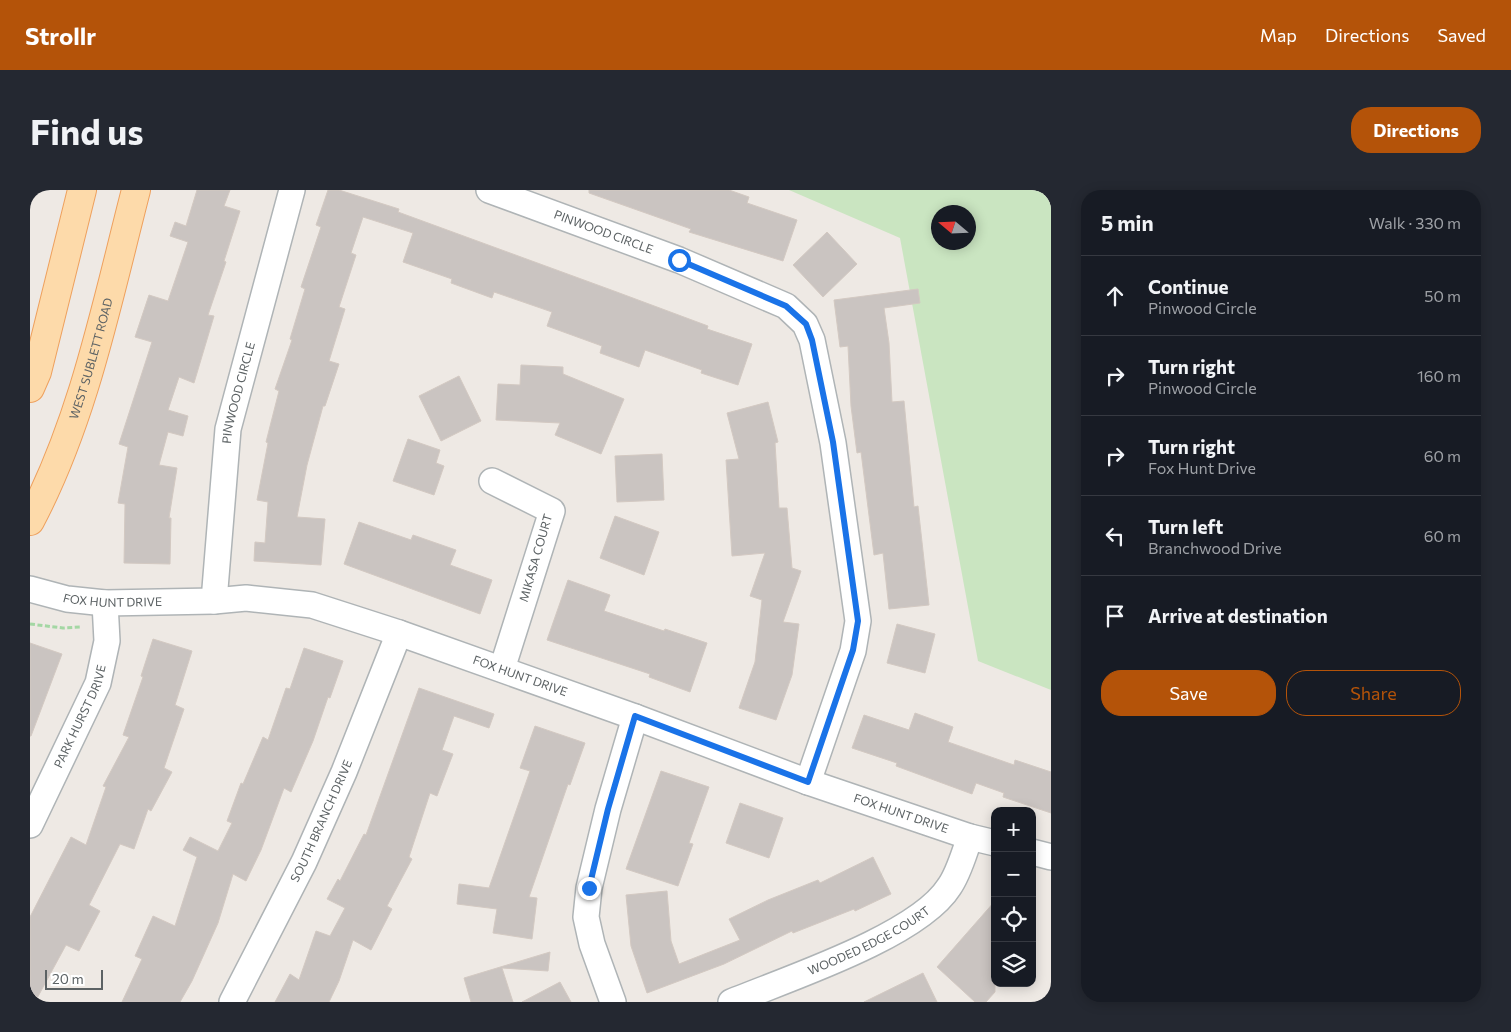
<!DOCTYPE html>
<html lang="en">
<head>
<meta charset="utf-8">
<style>
  body { margin:0; font-family:Commissioner,sans-serif; background:#242831; color:#f1f3f6 }
  .controls { position:absolute; right:15px; bottom:15px; display:grid; overflow:hidden; border-radius:10px; box-shadow:0 2px 12px #0003 }
  .controls button { width:45px; height:45px; display:grid; place-items:center; padding:0; border:0; border-bottom:1px solid #363941; background:#171b24; color:#f1f3f6; font:25px sans-serif }
  .compass { position:absolute; left:901px; top:15px; width:45px; height:45px; border-radius:50%; background:#171b24; box-shadow:0 2px 12px #0003; rotate:289deg }
  .scale { position:absolute; left:15px; bottom:12px; width:58px; box-sizing:border-box; padding-left:5px; border:2px solid #5c6264; border-top:0; font-size:14px; line-height:18px; white-space:nowrap; color:#5c6264; -webkit-text-stroke:4px #fff; paint-order:stroke }
  .stop { position:absolute; width:15px; height:15px; margin:-11px; border:4px solid #1a73e8; border-radius:50%; background:#fff }
  .stop.end { background:#1a73e8; border-color:#fff; box-shadow:0 1px 5px #0008 }
  .list { margin:0; padding:0; list-style:none }
  h2 { display:flex; justify-content:space-between; align-items:center; height:65px; margin:0; padding:0 20px; font-size:21px }
  h2 small { font-size:16px; font-weight:400; color:#9ea1a6 }
  .list li { display:grid; grid-template-columns:32px 1fr auto; gap:15px; align-items:center; box-sizing:border-box; height:80px; padding:0 20px; border-top:1px solid #363941 }
  .list b { display:block; font-size:19px; white-space:nowrap }
  .list p { margin:0; font-size:16px; white-space:nowrap; color:#9ea1a6 }
  .list em { font-size:16px; font-style:normal; color:#9ea1a6 }
  .actions { display:flex; gap:10px; padding:15px 20px }
  .actions a { flex:1; padding:11px 0; border:1px solid #b45309; border-radius:20px; text-align:center; font-size:18px; color:#b45309 }
  .actions .main { background:#b45309; color:#fff }
  .icon { flex:none; width:28px; height:28px; fill:none; stroke:currentColor; stroke-width:2; stroke-linecap:round; stroke-linejoin:round }
  .map { position:relative; flex:none; width:1021px; height:812px; overflow:hidden; border-radius:20px }
  header { display:flex; align-items:center; gap:30px; box-sizing:border-box; height:70px; padding:0 25px; background:#b45309; color:#fff }
  header strong { font-size:24px }
  nav { display:flex; gap:28px; margin-inline-start:auto; font-size:18px }
  .intro { display:flex; align-items:center; justify-content:space-between; box-sizing:border-box; height:120px; padding:0 30px }
  h1 { margin:0; font-size:35px }
  .button { padding:12px 22px; border-radius:20px; background:#b45309; color:#fff; font-size:18px; font-weight:700 }
  main { display:flex; gap:30px; padding:0 30px }
  aside { flex:1; background:#171b24; border-radius:20px; box-shadow:0 2px 12px #0003 }
  .map>svg:first-child { display:block }
  .green { fill:#cae5c1; fill-rule:evenodd }
  .building { fill:#cac4c1; stroke:#d3c9c2 }
  .lines { fill:none; stroke-linecap:round; stroke-linejoin:round }
  .minor-casing { stroke:#afb4b6; stroke-width:28 }
  .major-casing { stroke:#eea05d; stroke-width:30 }
  .path { stroke:#a4d7a4; stroke-width:3; stroke-dasharray:5 2.5; stroke-linecap:butt }
  .minor { stroke:#fff; stroke-width:25 }
  .major { stroke:#fddaaa; stroke-width:28 }
  .route { stroke:#1a73e8; stroke-width:6 }
  .labels { text-anchor:middle; stroke-width:5; stroke-linejoin:round; paint-order:stroke }
  .street-label { font-size:12px; fill:#5c6264; stroke:#fff }
</style>
</head>
<body>
<header>
<strong>Strollr</strong>
<nav><a>Map</a><a>Directions</a><a>Saved</a></nav>
</header>
<div class="intro"><h1>Find us</h1><a class="button">Directions</a></div>
<main>
<div class="map">
<svg width="1021" height="812" viewBox="0 0 1021 812">
  <rect width="100%" height="100%" fill="#eee9e4"/>
  <!-- green -->
  <path class="green" d="M759 0H1021V500L948 471 870 48ZM908 22H938V52H908Z"/>
  <!-- building -->
  <path class="building" d="M167 0H200L194 16 210 21 194 71 196 72 178 125 184 126 164 193 149 187 138 220 158 226 153 246 138 242 129 275 147 278 139 328H141L140 374 94 373 95 314 88 313 98 257 89 254 122 152 105 147 119 105 138 111 158 52 140 46 145 32 156 36Z
    M298 0H309L369 19 368 22 584 101 678 136 677 139 722 154 708 195 671 183 672 180 615 160 609 177 570 163 572 156 517 136 522 122 464 102 462 108 421 93 422 89 373 72 383 43 333 27 321 63 326 65 309 117 315 119 299 171 309 174 295 216H293L277 275 267 327 295 329 291 375 224 371 225 352 235 353 238 312 227 310 238 253 236 252 249 201 245 199 262 150 260 149 275 99 271 97 291 37 286 35Z
    M559 0H699L719 7 717 13 767 30 753 71 659 42 661 39 559 3Z
    M797 42 827 74 793 107 763 75Z
    M888 99 890 113 854 118 859 153 862 212 874 211 884 317 888 316 899 415 859 419 853 363 844 365 831 262 827 263 821 216 818 156 810 157 804 110Z
    M491 175 533 177V184L594 209 571 264 525 245 530 233 466 230 468 194 490 195Z
    M429 186 451 231 411 251 389 206Z
    M738 212 748 252 745 253 749 318H757L762 378 771 381 753 432 769 434 762 485 746 530 709 518 725 472 732 410 720 406 735 363 702 366 696 270 709 269 697 223Z
    M378 249 410 260 406 273 414 276 404 305 363 291Z
    M632 264 634 310 587 312 585 266Z
    M585 326 629 342 614 385 570 368Z
    M329 332 381 350 383 345 426 360 420 375 462 390 450 424 314 374Z
    M538 390 580 405 574 421 634 441 635 439 677 453 660 502 619 487 620 484 517 450Z
    M867 434 905 444 895 483 857 473Z
    M123 449 162 461 145 515 154 519 134 578 142 582 121 621 118 619 104 659 90 654 59 715 70 721 49 761 36 755 5 812H0V727L41 647 56 655 76 597 73 596 99 547 93 545 113 487 111 486Z
    M0 453 32 464 1 546H0Z
    M274 458 313 471 300 508 298 507 283 551 261 602 254 598 231 660 216 691 203 684 188 733 162 791 150 812H92L112 769 105 766 123 726 145 736 167 667 153 660 160 647 188 661 202 633 197 631 211 593 213 594 233 547 238 550 256 498 260 499Z
    M389 498 464 524 459 538 424 526 412 560 423 564 407 606 400 603 379 667 382 669 357 716 362 719 341 760 323 750 309 791 299 812H245L260 784 269 790 286 741 300 746 315 718 297 709 308 689 310 691 334 644 336 645Z
    M885 523 923 537 918 552 984 575 985 570 1021 582V623L973 607 974 603 946 593 942 604 866 576 867 573 822 558 834 525 879 540Z
    M505 536 555 553 540 595 538 594 499 707 507 708 502 749 463 743 467 719 427 714 429 694 459 698 500 581 490 578Z
    M631 581 679 597 659 653 663 654 648 696 596 679Z
    M710 613 753 628 739 668 696 653Z
    M843 667 861 704 825 721 824 719 763 743 762 741 694 774 617 803 601 756 596 705 637 701 641 751 649 774 710 750 699 729 738 710 788 690 790 693Z
    M965 711V802L956 812H945L907 777Z
    M520 762 518 781 472 778 483 812H441L434 788Z
    M893 783 907 812H834Z
    M530 792 541 812H492Z"/>
  <g class="lines">
    <!-- minor casing -->
    <g class="minor-casing">
      <g id="minor">
        <path id="s1" d="M459 0 649 70 756 116 775 134 782 150 803 253 828 431 823 461 778 592"/>
        <path d="M462 291 522 321 472 479"/>
        <path id="s2" d="M0 399 37 409 75 413 184 411 216 408 282 415 369 443 605 527 778 592 940 647 965 653"/>
        <path id="s3" d="M184 411 198 239 262 0"/>
        <path id="s4" d="M0 635 68 493 77 451 75 413"/>
        <path d="M1002 662 1021 667"/>
        <path id="s5" d="M202 812 274 672 314 582 369 443"/>
        <path d="M583 812 562 754 556 727 559 698 578 619 605 527"/>
        <path id="s6" d="M701 812C757 789 888 746 919 697 929 683 934 663 940 647"/>
      </g>
    </g>
    <!-- major casing -->
    <g class="major-casing">
      <g id="major">
        <path d="M0 198 7 182 52 0"/>
        <path id="s7" d="M0 331C54 229 77 112 106 0"/>
      </g>
    </g>
    <!-- path -->
    <path class="path" d="M0 434 33 438 50 437"/>
    <!-- minor -->
    <use href="#minor" class="minor"/>
    <!-- major -->
    <use href="#major" class="major"/>
  </g>
  <g class="lines">
    <!-- route -->
    <path class="route" d="M559 698 578 619 605 526 778 592 823 460 828 431 803 252 782 150 776 134 756 116 649 70"/>
  </g>
  <g class="labels">
    <!-- street labels -->
    <g class="street-label">
      <text dy="4" stroke="none"><textPath href="#s1" startOffset="122">PINWOOD CIRCLE</textPath></text>
      <text dy="4" stroke="none"><textPath href="#s7" startOffset="174">WEST SUBLETT ROAD</textPath></text>
      <text dy="4" stroke="none"><textPath href="#s3" startOffset="210">PINWOOD CIRCLE</textPath></text>
      <text transform="translate(506 368) rotate(-74)" y="4">MIKASA COURT</text>
      <text dy="4" stroke="none"><textPath href="#s2" startOffset="84">FOX HUNT DRIVE</textPath></text>
      <text dy="4" stroke="none"><textPath href="#s2" startOffset="504">FOX HUNT DRIVE</textPath></text>
      <text dy="4" stroke="none"><textPath href="#s4" startOffset="120">PARK HURST DRIVE</textPath></text>
      <text dy="4" stroke="none"><textPath href="#s2" startOffset="909">FOX HUNT DRIVE</textPath></text>
      <text dy="4" stroke="none"><textPath href="#s5" startOffset="202">SOUTH BRANCH DRIVE</textPath></text>
      <text dy="4" stroke="none"><textPath href="#s6" startOffset="151">WOODED EDGE COURT</textPath></text>
    </g>
  </g>
</svg>
<div class="controls">
<button>+</button>
<button>−</button>
<button><svg class="icon" aria-label="locate" viewBox="0 0 24 24"><circle cx="12" cy="12" r="6"/><path d="M12 2v4M12 18v4M2 12h4M18 12h4"/></svg></button>
<button><svg class="icon" aria-label="layers" viewBox="0 0 24 24"><path d="M12 4l9 5-9 5-9-5zM3 14l9 5 9-5"/></svg></button>
</div>
<svg class="compass" viewBox="-18 -18 36 36"><path d="M0-13l5 13h-10z" fill="#e53935"/><path d="M0 13l5-13h-10z" fill="#9ea1a6"/></svg>
<div class="scale">20 m</div>
<div class="stop" style="left:649px;top:70px"></div>
<div class="stop end" style="left:559px;top:698px"></div>
</div>
<aside>
<h2>5 min<small>Walk · 330 m</small></h2>
<ul class="list">
<li><svg class="icon" aria-label="ahead" viewBox="0 0 24 24"><path d="M12 20V5M6 11l6-6 6 6"/></svg><div><b>Continue</b><p>Pinwood Circle</p></div><em>50 m</em></li>
<li><svg class="icon" aria-label="right" viewBox="0 0 24 24"><path d="M7 20v-9h11M14 6l5 5-5 5"/></svg><div><b>Turn right</b><p>Pinwood Circle</p></div><em>160 m</em></li>
<li><svg class="icon" aria-label="right" viewBox="0 0 24 24"><path d="M7 20v-9h11M14 6l5 5-5 5"/></svg><div><b>Turn right</b><p>Fox Hunt Drive</p></div><em>60 m</em></li>
<li><svg class="icon" aria-label="left" viewBox="0 0 24 24"><path d="M17 20v-9H6M10 6l-5 5 5 5"/></svg><div><b>Turn left</b><p>Branchwood Drive</p></div><em>60 m</em></li>
<li><svg class="icon" aria-label="arrive" viewBox="0 0 24 24"><path d="M6 21V4h12l-3 4 3 4H6"/></svg><div><b>Arrive at destination</b></div></li>
</ul>
<div class="actions"><a class="main">Save</a><a>Share</a></div>
</aside>
</main>
</body>
</html>
